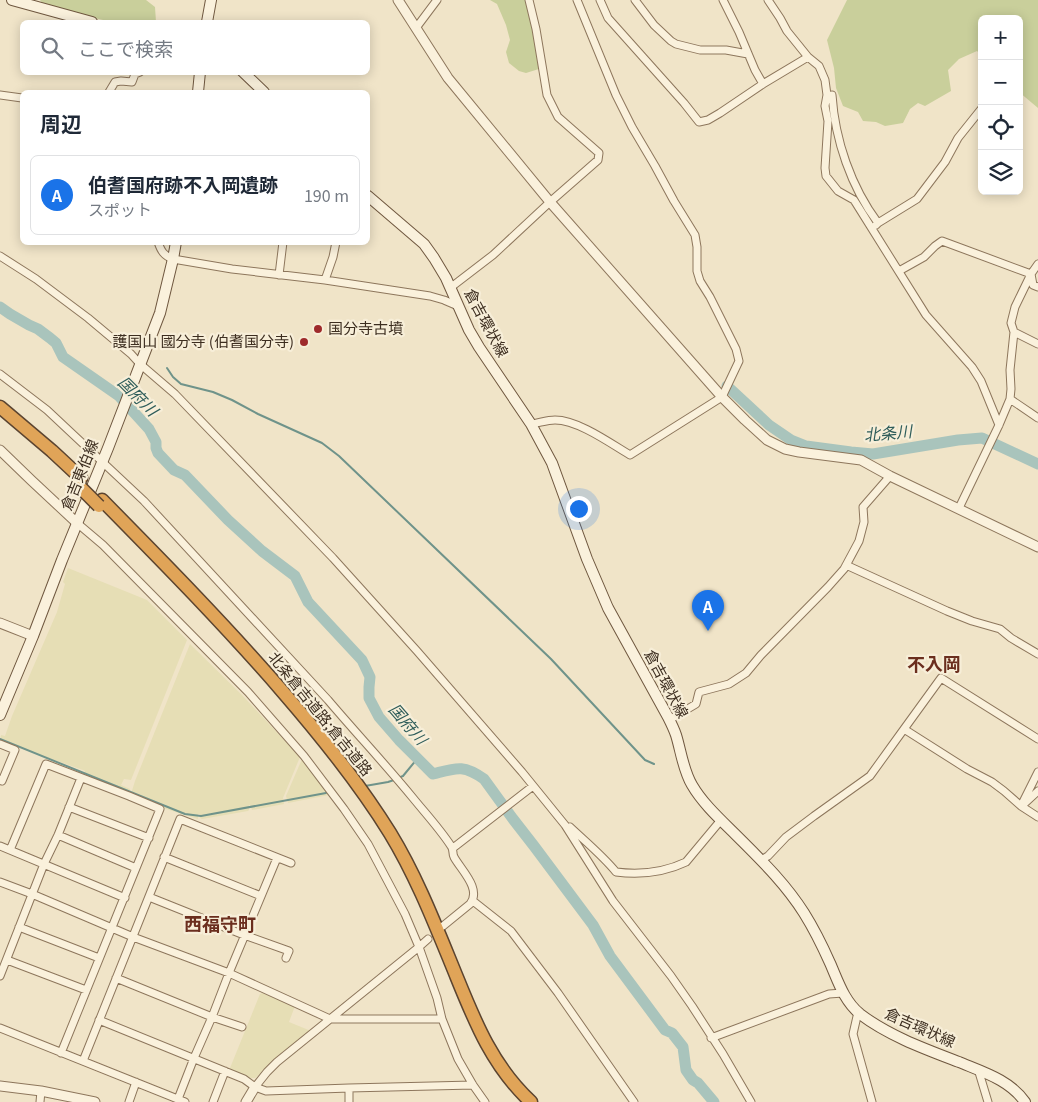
<!DOCTYPE html>
<html lang="ja">
<head>
<meta charset="utf-8">
<style>
  body { margin:0; font-family:Georgia,"Noto Sans JP",serif; background:#f6f6f7; color:#1f2937 }
  .controls { position:absolute; right:15px; top:15px; display:grid; overflow:hidden; border-radius:8px; box-shadow:0 2px 12px #0003 }
  .controls button { width:45px; height:45px; display:grid; place-items:center; padding:0; border:0; border-bottom:1px solid #e0e1e3; background:#fff; color:#1f2937; font:25px sans-serif }
  .you { position:absolute; left:578px; top:508px; width:18px; height:18px; margin:-12px; border:4px solid #fff; border-radius:50%; background:#1a73e8; box-shadow:0 0 0 8px #1a73e833 }
  .badge { display:grid; place-items:center; width:32px; height:32px; border-radius:50%; background:#1a73e8; color:#fff; font-size:16px; font-weight:700 }
  .pin { position:absolute; translate:-50% -41px; filter:drop-shadow(0 1px 2px #0008) }
  .pin::after { content:''; position:absolute; top:26px; width:18px; height:15px; background:inherit; clip-path:polygon(0 0,100% 0,50% 100%) }
  .list { margin:0; padding:0; list-style:none }
  h2 { display:flex; justify-content:space-between; align-items:center; height:65px; margin:0; padding:0 20px; font-size:21px }
  h2 small { font-size:16px; font-weight:400; color:#747a83 }
  .list li { display:grid; grid-template-columns:32px 1fr auto; gap:15px; align-items:center; box-sizing:border-box; height:80px; margin:0 10px 10px; padding:0 10px; border:1px solid #e0e1e3; border-radius:8px }
  .list b { display:block; font-size:19px; white-space:nowrap }
  .list p { margin:0; font-size:16px; white-space:nowrap; color:#747a83 }
  .list em { font-size:16px; font-style:normal; color:#747a83 }
  .icon { flex:none; width:28px; height:28px; fill:none; stroke:currentColor; stroke-width:2; stroke-linecap:round; stroke-linejoin:round }
  .map { position:relative; flex:none; width:1038px; height:1102px; overflow:hidden }
  .search { position:absolute; background:#fff; box-shadow:0 2px 12px #0003; left:20px; top:20px; width:350px; height:55px; display:flex; align-items:center; gap:12px; box-sizing:border-box; padding:0 18px; border-radius:8px; color:#747a83; font-size:19px }
  .panel { position:absolute; background:#fff; box-shadow:0 2px 12px #0003; left:20px; top:90px; width:350px; height:155px; border-radius:8px }
  .map>svg:first-child { display:block }
  .farmland { fill:#e6deb5 }
  .green { fill:#c9cf9b }
  .lines { fill:none; stroke-linecap:round; stroke-linejoin:round }
  .stream { stroke:#6f938a; stroke-width:2 }
  .river { stroke:#a9c4bc; stroke-width:11 }
  .minor-casing { stroke:#8d765c; stroke-width:9 }
  .tertiary-casing { stroke:#8d765c; stroke-width:11 }
  .secondary-casing { stroke:#6f573f; stroke-width:12 }
  .motorway-casing { stroke:#5b4430; stroke-width:15 }
  .minor { stroke:#faf1dc; stroke-width:7 }
  .tertiary { stroke:#faf1dc; stroke-width:9 }
  .secondary { stroke:#faf1dc; stroke-width:10 }
  .motorway { stroke:#e0a458; stroke-width:12 }
  .motorway-bridge-casing { stroke:#5b4430; stroke-width:15; stroke-linecap:butt }
  .motorway-bridge { stroke:#e0a458; stroke-width:12 }
  .poi-dot { fill:#9e2a2b; stroke:#f7eed8; stroke-width:2 }
  .labels { text-anchor:middle; stroke-width:4.5; stroke-linejoin:round; paint-order:stroke }
  .street-label { font-size:15px; fill:#3d2e20; stroke:#f7eed8 }
  .poi-label { font-size:15px; fill:#3d2e20; stroke:#f7eed8; text-anchor:start }
  .water-label { font-size:16px; font-style:italic; fill:#2f5d5a; stroke:#f7eed8 }
  .quarter-label { font-size:18px; font-weight:bold; fill:#6b2e1e; stroke:#f7eed8 }
</style>
</head>
<body>
<div class="map">
<svg width="1038" height="1102" viewBox="0 0 1038 1102">
  <rect width="100%" height="100%" fill="#f0e4c8"/>
  <!-- farmland -->
  <path class="farmland" d="M68 568 147 600 187 640 131 780 124 779 121 785 130 789 128 794 83 775 85 771 83 770 0 741 1 735 5 736 12 716 57 612 65 584 63 582Z
    M190 644 242 695 300 757 283 798 284 804 252 810 250 805H249V810L248 811 202 819 200 818V814H198V819L166 809 131 794 135 781Z
    M302 759 329 795 288 803 286 796Z
    M263 993 294 1005 295 1006 289 1022 311 1031 255 1078H251L230 1069V1068L260 994Z"/>
  <!-- green -->
  <path class="green" d="M40 0H146L155 7 156 22H112L45 7Z
    M490 0H527L542 68 526 73 519 71 509 63 506 52 510 40 506 25 497 4Z
    M847 0H1038V108L1019 92V19H982V56L977 51 959 59 948 70 951 91 925 106 918 103 910 109 903 123 885 126 876 122 863 121 858 112 843 106 836 88 834 68 827 40Z"/>
  <g class="lines">
    <!-- stream -->
    <path class="stream" d="M167 368 173 377 181 384 213 392 232 400 258 414 322 443 339 456 551 659 645 760 654 764
      M0 739 185 814 201 816 326 793
      M398 778 403 776 417 759
      M365 786 388 782 394 780"/>
    <!-- river -->
    <path class="river" d="M0 307 10 314 29 325 38 329 50 338 56 343 63 357 119 396 149 429 156 442V448L158 453 174 470 185 475 228 520 262 551 295 576 308 602 362 660 370 677 369 687V698L379 717 399 740 433 774C456 768 463 764 484 779L513 819 534 846 593 925 610 956 665 1030 672 1033 683 1047 686 1070 693 1080 698 1083 714 1102
      M727 386 769 425 791 440 806 446 851 452 873 454 958 440 982 438 1038 464"/>
    <!-- minor casing -->
    <g class="minor-casing">
      <path id="minor" d="M600 0 608 18 684 103 699 122 708 120 720 113 763 84 808 57
        M635 0 654 25 671 41 676 44 700 50H726L748 54
        M723 0 739 32 755 70 763 84
        M768 0 780 18 787 31 808 57 819 66 825 80 827 95 825 106 828 121 825 168 826 176 838 191 854 200 926 315 972 367 981 381 999 425
        M416 28 437 0
        M109 92 115 82 121 81 132 82 135 74 140 72
        M0 95 22 98
        M832 95C835 140 851 187 878 223L876 225
        M878 223 917 199 945 162 958 138 982 108
        M158 242C161 251 164 256 173 259L232 269 325 280 430 296 444 300 458 306
        M0 256 36 279 88 318 131 354 140 364 175 394 333 558 417 651 522 772 565 825 613 901 671 976 692 1006 723 1054 751 1102
        M899 271 924 257 935 246 942 241 1031 274
        M1031 274 1033 285 1038 287
        M279 275 283 242
        M325 280 333 257 336 242
        M450 288 493 255 550 202 598 160 599 153 558 117 547 95 536 29 529 0
        M1014 332 1038 344
        M0 374 47 410 144 501 328 700C356 733 386 765 413 798 426 814 440 829 451 846 454 850 452 853 454 857 461 870 482 889 470 904L443 926
        M1010 399 1038 418
        M531 424C539 423 547 420 555 420 578 420 610 443 630 455L722 397 739 361 736 349 710 297 700 281 697 271V247L695 235 674 201 655 166 632 127 616 95 577 0
        M959 508 999 425 1010 399 1011 389 1010 370 1014 332 1011 323 1015 307 1031 274 1038 264
        M77 523 103 545 248 692 304 756 344 809 368 844 405 914 419 947 437 998 442 1019 458 1059 473 1085 485 1102
        M846 565 947 611 972 621 1000 629 1011 638 1038 654
        M669 720 696 704 699 692 729 684 746 673 761 655 828 587 844 569 859 541 864 522 863 507 890 476
        M904 729 941 678 1038 739
        M0 744 15 750 2 781 0 780
        M1025 803 1038 791
        M1021 806 1038 772
        M69 807 149 838
        M570 827C586 842 603 856 616 872 640 875 665 872 686 862L721 820
        M58 835 136 868
        M0 846 125 898
        M453 848 533 786
        M10 850 46 764 129 796 160 809 61 1053
        M164 857 261 896
        M761 860 768 856 786 837 814 816 870 776 904 729 967 769 992 782 1004 791 1021 806 1038 817
        M0 882 32 894 133 937 229 973 330 1019H442
        M149 897 244 935 289 951 286 958
        M473 901 511 931 558 993 634 1102
        M19 927 99 958
        M7 960 86 990
        M0 976 44 864 58 835 81 778
        M116 978 212 1017 242 1027
        M858 1012 853 1034 872 1102
        M99 1020 244 1079 255 1087 266 1091 349 1088 473 1085
        M0 1028 185 1102
        M711 1038 829 994 843 993
        M83 1061 180 819 291 863
        M978 1069 988 1102
        M255 1087 267 1072 277 1062 419 947 428 939
        M178 1099 194 1058 212 1017 229 973 277 858
        M40 1102 41 1091
        M129 1102 136 1082
        M213 1102 225 1071
        M349 1102V1088"/>
    </g>
    <!-- tertiary casing -->
    <g class="tertiary-casing">
      <path id="tertiary" d="M398 0 448 78 550 202 722 397 745 420 767 440 785 449 799 452 861 460 890 476 1038 547
        M0 450 31 480 77 523
        M0 623 33 636
        M0 1086 41 1091 95 1102
        M246 1102 255 1087"/>
    </g>
    <!-- secondary casing -->
    <g class="secondary-casing">
      <path id="secondary" d="M12 0 92 22
        M207 22 211 0
        M243 72 264 92
        M198 92 200 72
        M368 196 424 244 434 258 446 278 469 330 479 347 531 424 552 463 587 559 608 608 668 717C671 723 674 729 676 735 681 751 683 770 692 785 703 804 721 820 737 836 761 860 785 883 804 913 814 929 822 945 830 963 838 981 844 1001 860 1014 889 1036 925 1049 959 1062 983 1072 1010 1080 1025 1102
        M0 715 33 636 62 560 108 448 160 313 173 259 176 242"/>
    </g>
    <!-- motorway casing -->
    <g class="motorway-casing">
      <path id="motorway" d="M0 407 52 451 81 478
        M102 500C164 563 226 626 283 692 322 737 359 783 390 833 415 874 433 919 451 963 472 1014 489 1063 531 1102"/>
    </g>
    <!-- minor -->
    <use href="#minor" class="minor"/>
    <!-- tertiary -->
    <use href="#tertiary" class="tertiary"/>
    <!-- secondary -->
    <use href="#secondary" class="secondary"/>
    <!-- motorway -->
    <use href="#motorway" class="motorway"/>
    <!-- motorway-bridge casing -->
    <g class="motorway-bridge-casing">
      <path id="motorway-bridge" d="M77 484 99 506"/>
    </g>
    <!-- motorway-bridge -->
    <use href="#motorway-bridge" class="motorway-bridge"/>
  </g>
  <!-- markers -->
  <g class="poi-dot">
    <circle cx="318" cy="329" r="5"/>
    <circle cx="304" cy="342" r="5"/>
  </g>
  <g class="labels">
    <!-- street labels -->
    <g class="street-label">
      <text transform="translate(486 323) rotate(62)" y="5">倉吉環状線</text>
      <text transform="translate(80 475) rotate(-68)" y="5">倉吉東伯線</text>
      <text transform="translate(666 684) rotate(62)" y="5">倉吉環状線</text>
      <text transform="translate(320 714) rotate(51)" y="5">北条倉吉道路;倉吉道路</text>
      <text transform="translate(920 1028) rotate(24)" y="5">倉吉環状線</text>
    </g>
    <!-- poi labels -->
    <g class="poi-label">
      <text x="328" y="334">国分寺古墳</text>
      <text x="294" y="347" text-anchor="end">護国山 國分寺 (伯耆国分寺)</text>
    </g>
    <!-- water labels -->
    <g class="water-label">
      <text transform="translate(138 396) rotate(45)" y="6">国府川</text>
      <text transform="translate(888 433) rotate(-5)" y="6">北条川</text>
      <text transform="translate(408 724) rotate(49)" y="6">国府川</text>
    </g>
    <!-- quarter labels -->
    <g class="quarter-label">
      <text x="934" y="671">不入岡</text>
      <text x="220" y="931">西福守町</text>
    </g>
  </g>
</svg>
<div class="controls">
<button>+</button>
<button>−</button>
<button><svg class="icon" aria-label="locate" viewBox="0 0 24 24"><circle cx="12" cy="12" r="6"/><path d="M12 2v4M12 18v4M2 12h4M18 12h4"/></svg></button>
<button><svg class="icon" aria-label="layers" viewBox="0 0 24 24"><path d="M12 4l9 5-9 5-9-5zM3 14l9 5 9-5"/></svg></button>
</div>
<div class="you"></div>
<div class="pin badge" style="left:708px;top:631px">A</div>
<div class="search"><svg class="icon" aria-label="search" viewBox="0 0 24 24"><circle cx="10" cy="10" r="6"/><path d="M15 15l6 6"/></svg>ここで検索</div>
<section class="panel">
<h2>周辺<small></small></h2>
<ul class="list">
<li><span class="badge">A</span><div><b>伯耆国府跡不入岡遺跡</b><p>スポット</p></div><em>190 m</em></li>
</ul>
</section>
</div>
</body>
</html>
